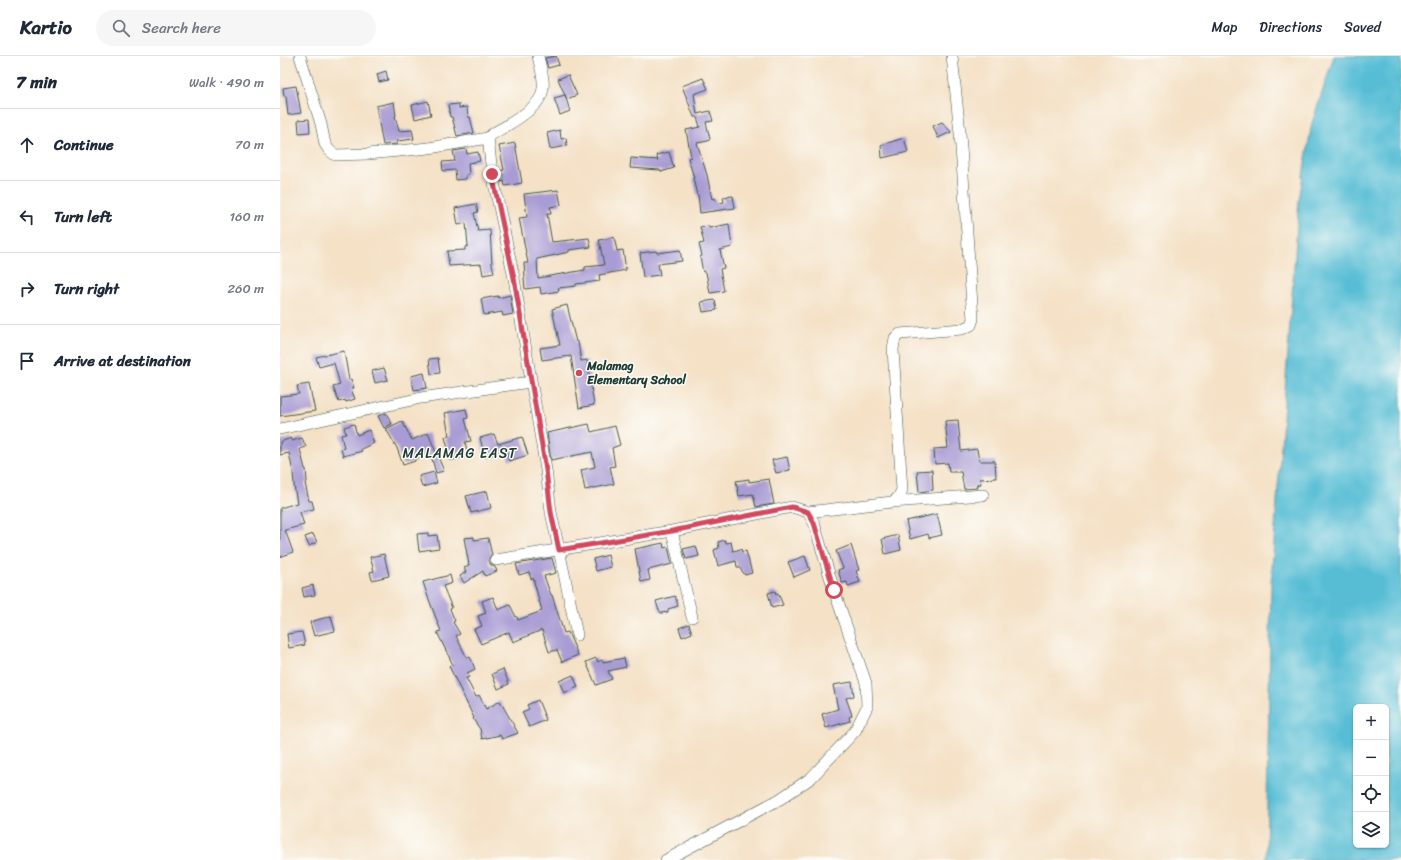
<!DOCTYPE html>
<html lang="en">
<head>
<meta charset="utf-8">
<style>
  body { margin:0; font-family:Sriracha,sans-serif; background:#f6f6f7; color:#1f2937 }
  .controls { position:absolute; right:12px; bottom:12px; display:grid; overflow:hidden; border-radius:6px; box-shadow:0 1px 3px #0004 }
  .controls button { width:36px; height:36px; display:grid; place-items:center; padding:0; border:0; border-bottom:1px solid #e0e1e3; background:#fff; color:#1f2937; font:20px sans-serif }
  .stop { position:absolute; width:12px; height:12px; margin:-9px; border:3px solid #d1495b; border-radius:50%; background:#fff }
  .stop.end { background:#d1495b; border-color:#fff; box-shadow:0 1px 4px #0008 }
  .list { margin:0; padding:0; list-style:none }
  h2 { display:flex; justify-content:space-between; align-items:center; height:52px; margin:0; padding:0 16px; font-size:17px }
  h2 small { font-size:13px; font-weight:400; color:#747a83 }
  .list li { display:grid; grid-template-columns:26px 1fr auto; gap:12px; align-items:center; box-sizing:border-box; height:72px; padding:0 16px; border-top:1px solid #e0e1e3 }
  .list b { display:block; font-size:15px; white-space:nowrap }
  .list em { font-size:13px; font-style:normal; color:#747a83 }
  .icon { flex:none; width:22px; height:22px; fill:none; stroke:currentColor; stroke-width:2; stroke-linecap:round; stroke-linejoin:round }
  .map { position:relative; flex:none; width:1121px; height:804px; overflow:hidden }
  header { display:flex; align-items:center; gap:24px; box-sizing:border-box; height:56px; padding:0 20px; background:#fff; border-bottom:1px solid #e0e1e3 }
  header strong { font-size:19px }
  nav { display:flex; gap:22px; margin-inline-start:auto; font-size:14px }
  .search { width:280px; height:36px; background:#f6f6f7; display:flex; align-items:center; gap:10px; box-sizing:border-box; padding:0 14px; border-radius:22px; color:#747a83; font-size:15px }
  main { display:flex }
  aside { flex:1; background:#fff }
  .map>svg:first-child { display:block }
  .water { fill:#57bdd5; stroke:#3b7d84; fill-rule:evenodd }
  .building { fill:#a99cd4 }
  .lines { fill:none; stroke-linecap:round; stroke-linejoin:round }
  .minor-casing { stroke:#3f564a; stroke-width:12 }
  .minor { stroke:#fff; stroke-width:11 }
  .route { stroke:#d1495b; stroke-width:5 }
  .poi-dot { fill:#d1495b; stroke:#fdfcf7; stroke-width:1.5 }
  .labels { text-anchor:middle; stroke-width:3; stroke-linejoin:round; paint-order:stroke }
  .poi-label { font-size:12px; font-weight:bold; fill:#1f3d34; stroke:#fdfcf7; text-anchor:start }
  .quarter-label { font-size:14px; letter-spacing:1px; fill:#1f3d34; stroke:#fdfcf7 }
</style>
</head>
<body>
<header>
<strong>Kartio</strong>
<div class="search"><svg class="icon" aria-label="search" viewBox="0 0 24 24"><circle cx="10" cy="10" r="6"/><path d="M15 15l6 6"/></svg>Search here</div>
<nav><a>Map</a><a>Directions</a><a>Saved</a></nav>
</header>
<main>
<aside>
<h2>7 min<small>Walk · 490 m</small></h2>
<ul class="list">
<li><svg class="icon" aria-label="ahead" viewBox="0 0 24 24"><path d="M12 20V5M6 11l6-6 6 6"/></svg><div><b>Continue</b></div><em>70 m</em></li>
<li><svg class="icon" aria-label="left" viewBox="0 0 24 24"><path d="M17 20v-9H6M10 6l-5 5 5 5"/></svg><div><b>Turn left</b></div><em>160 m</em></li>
<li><svg class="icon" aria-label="right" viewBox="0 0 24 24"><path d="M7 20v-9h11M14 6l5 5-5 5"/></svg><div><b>Turn right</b></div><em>260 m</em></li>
<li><svg class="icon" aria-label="arrive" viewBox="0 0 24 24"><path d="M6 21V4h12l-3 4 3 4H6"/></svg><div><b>Arrive at destination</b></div></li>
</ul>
</aside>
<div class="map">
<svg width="1121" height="804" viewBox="0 0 1121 804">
  <rect width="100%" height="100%" fill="#fdfcf7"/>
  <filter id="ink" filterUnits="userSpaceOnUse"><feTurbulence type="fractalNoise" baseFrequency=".025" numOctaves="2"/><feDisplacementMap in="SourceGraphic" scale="8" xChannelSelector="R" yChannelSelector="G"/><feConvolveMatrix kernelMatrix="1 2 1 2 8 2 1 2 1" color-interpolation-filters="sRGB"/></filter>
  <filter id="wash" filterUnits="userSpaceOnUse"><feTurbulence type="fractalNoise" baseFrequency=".012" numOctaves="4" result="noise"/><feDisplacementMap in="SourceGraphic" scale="16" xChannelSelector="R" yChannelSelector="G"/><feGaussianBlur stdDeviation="0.9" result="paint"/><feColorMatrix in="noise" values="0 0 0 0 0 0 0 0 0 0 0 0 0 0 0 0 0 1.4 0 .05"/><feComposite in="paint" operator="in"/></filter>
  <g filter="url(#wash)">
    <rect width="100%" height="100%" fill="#f4e1c6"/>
    <!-- water -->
    <path class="water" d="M1054 0H1121V804H986L991 527 1019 143 1032 67ZM1076 651H1106V789H1076Z"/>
    <g id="blocks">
      <!-- building -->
      <path class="building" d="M276 0 279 9 268 12 265 2Z
        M106 15 108 24 99 26 97 18Z
        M288 19 297 39 287 43 285 39 290 55 280 59 274 42 285 39 278 23Z
        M423 22 428 33 414 38 417 58 430 55 433 65 426 66 430 83 428 85 417 87 427 119 432 143 435 142 437 148 444 146 443 141 453 140 455 152 420 157 418 139H417L413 122H414L408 102 411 101 406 74 420 71 417 61H414L402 30Z
        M16 30 21 57 8 59 6 40H4L3 32Z
        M148 45 151 59 135 63 132 49Z
        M114 46 116 60H115L119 75 132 74 134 83 117 85V88L103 89 96 50Z
        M179 48V52L187 51 188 61H190L194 77 177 80 172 61H170L168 49Z
        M29 63 30 76 19 77 18 64Z
        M662 66 671 76 658 82 653 70Z
        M280 74 281 83 286 82 287 90 270 93 267 77Z
        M624 82 628 96 602 102 601 89Z
        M235 87 242 127 225 130 224 125 221 126 219 116V115L224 114 219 90Z
        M186 93 187 98 198 96 200 105 188 107 189 118 186 119V123L176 124 175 114 163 115 162 106 175 105 173 95Z
        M389 96 394 112 381 116 380 114 350 112 351 102 378 104 376 99Z
        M278 134 281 149 270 151 271 158H267L272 186 309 182 311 191 289 194V196L257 203 258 222 305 214V211L324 209 319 184 334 181 337 195 343 194 346 214 319 219 320 225 296 228V230L278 232 279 235 261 238 260 231 245 233 244 222 245 221 244 207H248L239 162 247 161 244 138Z
        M196 148 198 156 194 157 198 175 210 174 212 208 214 217 203 219 201 208 169 210 167 195 185 194V191L188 190 186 167 178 169 175 152Z
        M449 168 452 191 440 194 444 212 440 213 444 235 430 237 426 216H423L420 201 422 200 419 188 424 187 420 171 429 170V172Z
        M400 194 402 205 378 208 380 219 363 221 360 197 376 195 377 197Z
        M230 239 233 258 223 260 222 256 204 259 201 243 218 240V242Z
        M435 244 437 254 423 256 421 246Z
        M287 249 296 286H298L301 305 307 304 314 349 299 352 291 300 262 304 260 292 280 289 272 253Z
        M64 295 69 324 71 323 74 332 71 333 75 343 66 346 65 344 59 346 53 331 60 329 54 307 39 311 36 301Z
        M158 302 160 317 151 318 149 303Z
        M104 312 108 324 95 327 92 315Z
        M144 317 147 332 134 334 131 320Z
        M29 328 35 355 0 360V340L19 338 17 330Z
        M186 353 188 362 185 363 191 385 185 386 188 400 171 404 165 381 169 380 165 357Z
        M106 357 112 368 104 372 98 360Z
        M678 364 681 395 697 393 699 405H715L716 422 700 423 701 428 696 429 697 432 684 433 681 416H669L668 407 655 408 654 393 668 392 665 365Z
        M122 365 132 384 148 377 164 415 156 417 150 396 135 403V405L123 409 117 392 106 373Z
        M74 368 77 379 89 374 94 387 81 393 82 395 63 400 61 393 64 392 61 379 66 378 64 371Z
        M309 368 311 376 335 370 340 389 332 392 335 410 330 411 334 428 305 434 301 414 315 411 312 396 271 404 267 377Z
        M214 378 218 388 242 381 248 399 229 405 226 394 205 401 200 382Z
        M11 382 12 385 22 382 26 391 20 393 25 413H26L27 426 25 427 29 445H32L34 453 20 456 24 469 5 474 13 496 0 501V452L17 447 14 429 13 416 9 397 0 399V386Z
        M507 401 510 414 496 417 492 404Z
        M652 414 653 434 639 436 637 415Z
        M154 416 157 427 142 431 139 420Z
        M469 423V426L489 423 494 448 476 451 473 438 459 440 456 425Z
        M207 435 211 452 191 457 186 440Z
        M657 458 662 479 649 482 648 478 630 483 626 465Z
        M148 477V480L157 479 159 492 139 495 137 478Z
        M33 478 37 486 29 490 25 481Z
        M618 479 621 494 605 498 602 483Z
        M194 481V484L208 482 212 499 209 502V506L211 509 215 511 217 515 205 520 203 515 184 527 180 520 186 516 184 512 189 509 184 482Z
        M445 484 446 487 451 486 453 495 461 493 462 496 466 495 472 517 465 519 459 511H457L456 505 438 510 434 494 439 492 438 486Z
        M383 487 384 492 388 491 392 508 368 514 370 524 361 526 355 493Z
        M571 489 579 514 576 515 580 526 568 530 567 526 562 527 558 514 563 512 556 495Z
        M416 490 419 500 406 503 403 493Z
        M104 498 109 520 92 524 90 516 94 515 90 501Z
        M328 499 331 511 316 515 313 503Z
        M525 500 530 514 514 521 508 506Z
        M272 502 276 517 264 520 271 539H272L284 577 288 576 298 599 282 606 277 594 269 596 262 574 233 586 229 576 201 588 194 573 202 570 198 560 206 557 202 545 213 541 218 554 230 549 236 561H237L238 564 262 555 253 522 251 523 249 516 239 519 236 508Z
        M170 519 172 527 163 530 172 552 170 553 175 565 173 566 180 578 176 580 187 602 190 601 195 613 187 617 189 621 186 622 196 641 199 639 206 653 220 645 238 677 222 683 220 679 202 683 200 673 193 663 194 662 169 610 173 609 157 576 161 575 148 541 143 526Z
        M33 529 35 539 24 541 22 532Z
        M495 535 496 538 498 537 503 549 492 552 488 537Z
        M395 540 398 550 388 553V556L381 557 378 552 376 545Z
        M51 560 55 575 34 580 30 566Z
        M409 568 412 577 402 581 399 572Z
        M22 576 25 589 9 592 7 578Z
        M316 602 318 606 322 604 323 606 344 602 346 611 328 615 332 623 316 629 306 606Z
        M223 613 229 628 218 633 212 618Z
        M293 619 298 631 284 637 279 625Z
        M572 626 574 640 566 642 572 659 569 661 570 665 546 672 542 658 558 653 553 629Z
        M258 644 266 664 249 671 242 656 249 653 247 649Z"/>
    </g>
  </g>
  <g filter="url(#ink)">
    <use href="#blocks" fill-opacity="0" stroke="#3f564a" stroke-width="1"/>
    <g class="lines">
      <!-- minor casing -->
      <g class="minor-casing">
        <path id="minor" d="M20 0 41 68 45 88 49 94 55 99 88 98 149 92 208 82
          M258 0C260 11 266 26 262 37 259 50 238 63 226 70 220 74 213 76 208 82L212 117 234 222 266 414 271 456 297 579
          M0 373 141 342 250 326
          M612 446 618 442 622 434 613 293 615 282 620 278 682 273 691 269 693 263 680 77 672 0
          M528 456 612 446 703 439
          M392 475 412 561
          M216 504 392 475 512 451 528 456 534 467 554 534 586 627 587 651 575 675 531 722 500 743 386 804"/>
      </g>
      <!-- minor -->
      <use href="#minor" class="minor"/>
    </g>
  </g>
  <g class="lines" filter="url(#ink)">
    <!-- route -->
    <path class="route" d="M212 118 234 222 266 414 271 456 279 494 392 475 512 451 528 456 534 467 554 534"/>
  </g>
  <!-- markers -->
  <circle class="poi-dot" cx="299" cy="317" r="4"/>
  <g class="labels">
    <!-- poi labels -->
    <g class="poi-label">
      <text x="307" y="314">Malamag<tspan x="307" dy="14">Elementary School</tspan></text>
    </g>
    <!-- quarter labels -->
    <g class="quarter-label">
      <text x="180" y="402">MALAMAG EAST</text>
    </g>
  </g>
</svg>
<div class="controls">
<button>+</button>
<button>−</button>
<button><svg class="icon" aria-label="locate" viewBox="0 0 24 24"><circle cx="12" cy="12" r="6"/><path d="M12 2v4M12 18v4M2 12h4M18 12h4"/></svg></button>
<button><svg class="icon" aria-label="layers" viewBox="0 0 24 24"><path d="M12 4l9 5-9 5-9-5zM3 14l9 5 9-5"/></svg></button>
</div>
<div class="stop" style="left:554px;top:534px"></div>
<div class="stop end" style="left:212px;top:118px"></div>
</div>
</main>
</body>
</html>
